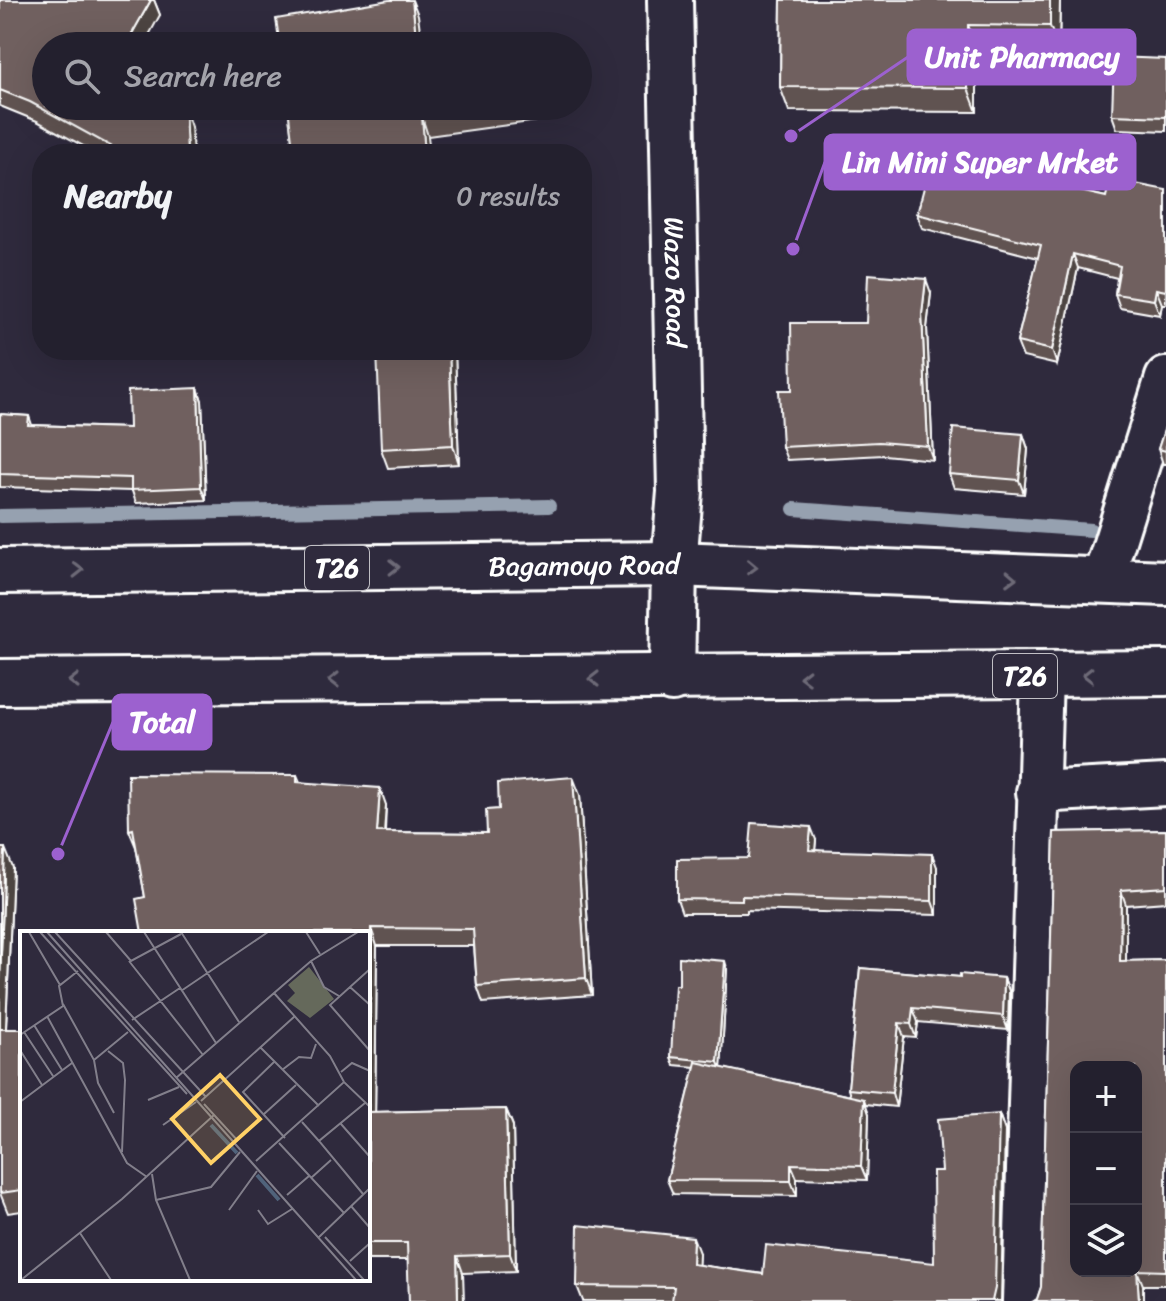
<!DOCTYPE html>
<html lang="en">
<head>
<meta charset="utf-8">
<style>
  body { margin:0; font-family:Sriracha,sans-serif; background:#2f2d3a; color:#f1f3f6 }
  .controls { position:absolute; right:24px; bottom:24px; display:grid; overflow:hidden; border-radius:16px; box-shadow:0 8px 32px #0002 }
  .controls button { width:72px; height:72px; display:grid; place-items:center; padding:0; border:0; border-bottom:2px solid #403e4a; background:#23202e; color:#f1f3f6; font:40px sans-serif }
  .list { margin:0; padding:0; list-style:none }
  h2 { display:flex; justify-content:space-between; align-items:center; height:104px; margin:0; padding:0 32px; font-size:34px }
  h2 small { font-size:26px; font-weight:400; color:#a3a3aa }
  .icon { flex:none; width:44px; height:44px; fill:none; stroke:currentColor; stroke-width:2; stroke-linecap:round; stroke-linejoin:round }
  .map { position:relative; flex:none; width:1166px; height:1301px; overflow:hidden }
  .search { position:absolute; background:#23202e; box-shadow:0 8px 32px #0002; left:32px; top:32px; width:560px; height:88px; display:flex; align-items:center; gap:20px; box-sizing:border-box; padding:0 28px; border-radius:44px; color:#a3a3aa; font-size:30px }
  .panel { position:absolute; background:#23202e; box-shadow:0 8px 32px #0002; left:32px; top:144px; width:560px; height:216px; border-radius:32px }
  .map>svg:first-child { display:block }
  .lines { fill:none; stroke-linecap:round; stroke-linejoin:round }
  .stream { stroke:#96a1b0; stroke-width:14 }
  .minor-casing { stroke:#fff; stroke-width:46 }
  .secondary-casing { stroke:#fff; stroke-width:50 }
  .trunk-casing { stroke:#fff; stroke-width:50 }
  .minor { stroke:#2f2a3d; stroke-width:40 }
  .secondary { stroke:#2f2a3d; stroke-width:44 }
  .trunk { stroke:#2f2a3d; stroke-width:44 }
  .wall { fill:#605351; stroke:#fff; stroke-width:2 }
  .shaded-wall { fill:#4e4442; stroke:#fff; stroke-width:2 }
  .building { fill:#70615e; stroke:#fff; stroke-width:2; fill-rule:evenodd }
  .oneway { stroke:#6d6a77 }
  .labels { text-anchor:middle; stroke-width:7; stroke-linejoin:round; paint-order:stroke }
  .shield { fill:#2f2a3d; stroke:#c1bfc5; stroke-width:2 }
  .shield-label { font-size:26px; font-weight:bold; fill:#fff }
  .street-label { font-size:28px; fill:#fff; stroke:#2f2a3d }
  .inset-river { fill:none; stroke:#50637b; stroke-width:4 }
  .inset-road { fill:none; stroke:#827f8b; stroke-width:2 }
  .view { fill:#ffd166; fill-opacity:0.15; stroke:#ffd166; stroke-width:4 }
  .inset-edge { fill:none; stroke:#fff; stroke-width:4 }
  .leader { fill:none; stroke:#9c61cf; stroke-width:3 }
  .callout-dot { fill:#9c61cf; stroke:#2f2a3d; stroke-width:3 }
  .callout { fill:#9c61cf; stroke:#9c61cf; stroke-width:3 }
  .callout-label { font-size:30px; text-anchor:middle; font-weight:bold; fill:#fff }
</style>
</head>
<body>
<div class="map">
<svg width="1166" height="1301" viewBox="0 0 1166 1301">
  <rect width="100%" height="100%" fill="#2f2a3d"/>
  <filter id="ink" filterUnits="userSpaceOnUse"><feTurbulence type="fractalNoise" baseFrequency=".0125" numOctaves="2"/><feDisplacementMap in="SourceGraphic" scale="16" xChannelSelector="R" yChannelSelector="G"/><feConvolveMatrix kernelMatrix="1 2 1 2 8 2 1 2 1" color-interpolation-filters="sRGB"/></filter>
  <g filter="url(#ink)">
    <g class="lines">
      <!-- stream -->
      <path class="stream" d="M794 509 1091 530
        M0 516 549 506"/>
      <!-- minor casing -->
      <g class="minor-casing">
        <path id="minor" d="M1102 582 1166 378
          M1037 792 1166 785
          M1023 1301 1042 676"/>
      </g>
      <!-- secondary casing -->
      <g class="secondary-casing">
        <g id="secondary">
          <path id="s1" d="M670 0 680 492 674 564 672 679"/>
        </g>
      </g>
      <!-- trunk casing -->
      <g class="trunk-casing">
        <g id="trunk">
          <path id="s2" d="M0 571 674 564 1166 583"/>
          <path d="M0 682 1166 673"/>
        </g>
      </g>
      <!-- minor -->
      <use href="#minor" class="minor"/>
      <!-- secondary -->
      <use href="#secondary" class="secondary"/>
      <!-- trunk -->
      <use href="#trunk" class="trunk"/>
    </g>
    <!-- wall -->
    <path class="wall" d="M0 0H154L160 15 46 106H109L105 113 191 127 193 154H98L37 121 0 106Z
      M781 0H1060L1059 50 977 49V112L789 111 780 87Z
      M1166 59V131L1117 129 1112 115Z
      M288 106H543L545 120 428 136 293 149Z
      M1023 160 1028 175 1027 179 1106 197 1166 190V304H1162L1160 315 1120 308 1115 294 1117 278 1078 268 1057 365 1023 357 1017 342 1038 258 922 228 917 214Z
      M931 293 927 328 933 460 884 455 787 460 782 447 792 390 866 323Z
      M455 350 459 464 388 468 381 449Z
      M198 388 202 401 206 500 136 503 132 491 0 487V414L29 416 32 425 129 428Z
      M1166 424V464H1163L1158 449Z
      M1023 434 1028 449 1024 494 954 488 949 474Z
      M297 775 300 782 386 805 385 832 487 833 499 809 580 795 592 995 483 1003 477 986 474 946H377L375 1112 506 1109 513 1126 516 1271 463 1273 408 1260H368V933L145 897 136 847 129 830Z
      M1166 830V902L1126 905V961L1166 960V1285H1143V1301H1034L1037 1299 1041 1287 1054 832Z
      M816 840 815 850 937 867V915L747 910V913H682L677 899 749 858Z
      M0 848 13 868 6 1029H22V1211L8 1213 0 1193Z
      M727 968 721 1068 850 1096 848 1089 860 968 960 977 1004 978 1009 991 1008 1030 918 1022 916 1038 904 1037 896 1107 865 1104 869 1114 867 1180 797 1178V1196L673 1194 667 1180 695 1067 674 1065 671 1057 679 985Z
      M999 1114 1005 1131 1001 1301H583L577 1286 699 1253 698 1265 763 1274 934 1263 942 1171Z"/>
    <!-- shaded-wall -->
    <path class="shaded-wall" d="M151 0H154L160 15 143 46H125Z
      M412 0 418 15 422 46H417Z
      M1050 0H1060L1059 50 1050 26Z
      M968 25 977 49V112L968 88Z
      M92 106H109L94 133 87 114Z
      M540 106H543L545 120Z
      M185 109 191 127 193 154H187Z
      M422 117 428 136 430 154H425Z
      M1023 160 1028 175 1024 192 1019 177Z
      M1073 254 1078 268 1057 365 1052 350Z
      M926 279 931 293 927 328 933 460 928 446 922 314Z
      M1156 289 1162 304 1160 315 1154 300Z
      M449 350H455L459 464 453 445Z
      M198 388 202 401 206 500 201 487Z
      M1023 434 1028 449 1024 494 1019 480Z
      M573 777 580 795 592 995 586 978Z
      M380 788 386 805 383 849 377 832Z
      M811 827 816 840 814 863 809 850Z
      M5 848 13 868 5 1049 0 1034V981Z
      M932 854 937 867V915L932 901Z
      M1121 890 1126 905V976L1120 961Z
      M371 928 377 946 375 1129 368 1112Z
      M725 961 727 968 721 1070 718 1062Z
      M1004 978 1009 991 1008 1030 1003 1016Z
      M913 1008 918 1022 916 1038 911 1024Z
      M899 1023 904 1037 896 1107 892 1093Z
      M864 1099 869 1114 867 1180 861 1166Z
      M506 1109 513 1126 516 1271 510 1254Z
      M999 1114 1005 1131 1001 1301H992Z
      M791 1164 797 1178V1196L791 1181Z
      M693 1237 699 1253 698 1281 692 1264Z
      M457 1256 463 1273 464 1301H458Z
      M1137 1270 1143 1285V1301H1139Z"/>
    <!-- building -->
    <path class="building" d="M0 0H151L125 46H46V106H92L87 114 185 109 187 154H125L30 102 0 90Z
      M389 0H412L417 46H280L276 19Z
      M781 0H1050V26L968 25V88L780 87Z
      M1114 57 1166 59V117L1112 115Z
      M288 106H503L422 117 425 154H262V153L293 149Z
      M936 142 1023 160 1019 177 1106 197 1110 179 1166 190V291L1156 289 1154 300 1115 294 1120 266 1073 254 1052 350 1017 342 1041 245 917 214Z
      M868 274 926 279 922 314 928 446 879 442 782 447 779 390H792L791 323H866Z
      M377 350H449L453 445 381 449Z
      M198 388 201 487 131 490V478L0 474V414L29 416 28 425 129 428 128 391Z
      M1166 424V451L1158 449Z
      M953 428 1023 434 1019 480 949 474Z
      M128 774 297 775V782L380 788 377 832 487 833 486 810 499 809 498 783 573 777 586 978 477 986 473 929 371 928 368 1112 506 1109 510 1254 457 1256 458 1301H409L407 1243H368V933H142L136 899 145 897 133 829 129 830Z
      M752 823 811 827 809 850 932 854V901L742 896V900L677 899V859L749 858Z
      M1166 830V887L1121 890 1120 961 1166 960V1271L1137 1270 1139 1301H1034L1037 1299 1041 1287 1054 832ZM1076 1067H1136V1271H1076Z
      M0 848H5L0 981Z
      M679 957 725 961 718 1062 671 1057 675 985H679Z
      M860 968 960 977V974L1004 978 1003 1016 913 1008 911 1024 899 1023 892 1093 848 1089Z
      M0 1029H22V1190L0 1193Z
      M696 1062 864 1099 861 1166 791 1164V1181L667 1180Z
      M999 1114 995 1288 992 1301H672L674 1287 577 1286 578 1225 693 1237 692 1264 763 1274 766 1245 934 1263 933 1171H942L938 1119Z"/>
    <!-- one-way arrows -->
    <defs><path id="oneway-chevron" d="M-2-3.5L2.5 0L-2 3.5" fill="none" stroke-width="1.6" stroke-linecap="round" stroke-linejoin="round" transform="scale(2)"/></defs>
    <g class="oneway">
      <use href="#oneway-chevron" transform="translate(394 567) rotate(-1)"/>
      <use href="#oneway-chevron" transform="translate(752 567) rotate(2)"/>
      <use href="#oneway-chevron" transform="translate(78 570) rotate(-1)"/>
      <use href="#oneway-chevron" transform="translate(1011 578) rotate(2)"/>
      <use href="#oneway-chevron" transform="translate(1088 675) rotate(179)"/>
      <use href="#oneway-chevron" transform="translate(805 677) rotate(179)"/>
      <use href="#oneway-chevron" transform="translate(594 679) rotate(180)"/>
      <use href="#oneway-chevron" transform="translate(334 680) rotate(180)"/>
      <use href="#oneway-chevron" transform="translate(74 681) rotate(180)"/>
    </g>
  </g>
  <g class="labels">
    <!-- shield labels -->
    <g class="shield">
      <rect x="305" y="546" width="64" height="44" rx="6"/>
      <rect x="993" y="654" width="64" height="44" rx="6"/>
    </g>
    <g class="shield-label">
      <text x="337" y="577">T26</text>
      <text x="1025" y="685">T26</text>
    </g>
    <!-- street labels -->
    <g class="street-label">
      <text dy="10" stroke="none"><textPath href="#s1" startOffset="282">Wazo Road</textPath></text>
      <text dy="10" stroke="none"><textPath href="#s2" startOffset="584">Bagamoyo Road</textPath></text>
    </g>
  </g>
  <!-- overview -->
  <g transform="translate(20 931)">
    <rect width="350" height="350" fill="#2f2a3d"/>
    <path d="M289 36 314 68 290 87 267 70 275 62 268 54Z" fill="#65695b"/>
    <path class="inset-river" d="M191 194 217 222M237 244 259 269"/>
    <path class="inset-road" d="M9 1 40 54M20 1 167 163M27 1 336 349M35 1 186 166M86 1 111 30 161 3M124 1 196 112M161 1 219 91M286 1 300 23M109 30 183 124M291 30 304 56 319 65M350 38 310 74 350 120M330 56 350 74M161 60 248 1M254 62 310 125 324 151M43 73 74 129 78 152 94 182M27 85 107 232 127 246M112 89 160 57M14 94 42 139M4 101 33 145M0 104 43 75 39 55 58 40M241 117 299 175M0 119 22 154M88 120 103 132 105 149 102 221M74 129 108 101M254 131 223 161 265 207M262 139 279 126 291 127 296 113M321 141 332 132 350 140M156 147 291 30 338 1M128 169 159 156M181 170 275 85M0 171 52 132M184 173 218 210M244 183 276 154M282 191 299 210M321 193 350 226M143 194 176 171M259 212 324 282M236 230 324 151 350 176M132 243 136 269 170 349M291 247 311 229M343 263 299 210 345 172M267 264 289 245M136 269 191 256 220 221M331 275 350 297M209 279 237 240M238 279 248 293 272 278M60 302 91 349M305 306 344 349M298 307 350 257M330 330 350 312M1 349 102 268 194 184"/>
    <path class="view" d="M200 144 240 188 191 232 152 188Z"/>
    <rect width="350" height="350" class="inset-edge"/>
  </g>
  <!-- callouts -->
  <path class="leader" d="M791 136L908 57M793 249L825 162M58 854L113 722"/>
  <g class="callout-dot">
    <circle cx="791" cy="136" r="8"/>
    <circle cx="793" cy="249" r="8"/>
    <circle cx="58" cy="854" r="8"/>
  </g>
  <g class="callout">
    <rect x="908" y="30" width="227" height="54" rx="8"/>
    <rect x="825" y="135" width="310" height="54" rx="8"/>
    <rect x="113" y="695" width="98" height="54" rx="8"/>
  </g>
  <g class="callout-label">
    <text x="1022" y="67">Unit Pharmacy</text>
    <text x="980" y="172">Lin Mini Super Mrket</text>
    <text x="162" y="732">Total</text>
  </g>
</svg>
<div class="controls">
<button>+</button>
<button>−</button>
<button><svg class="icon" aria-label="layers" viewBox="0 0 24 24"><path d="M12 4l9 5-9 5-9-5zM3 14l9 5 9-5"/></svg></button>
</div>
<div class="search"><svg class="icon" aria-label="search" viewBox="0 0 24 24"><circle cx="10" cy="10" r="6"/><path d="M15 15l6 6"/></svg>Search here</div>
<section class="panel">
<h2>Nearby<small>0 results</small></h2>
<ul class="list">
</ul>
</section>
</div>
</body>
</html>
